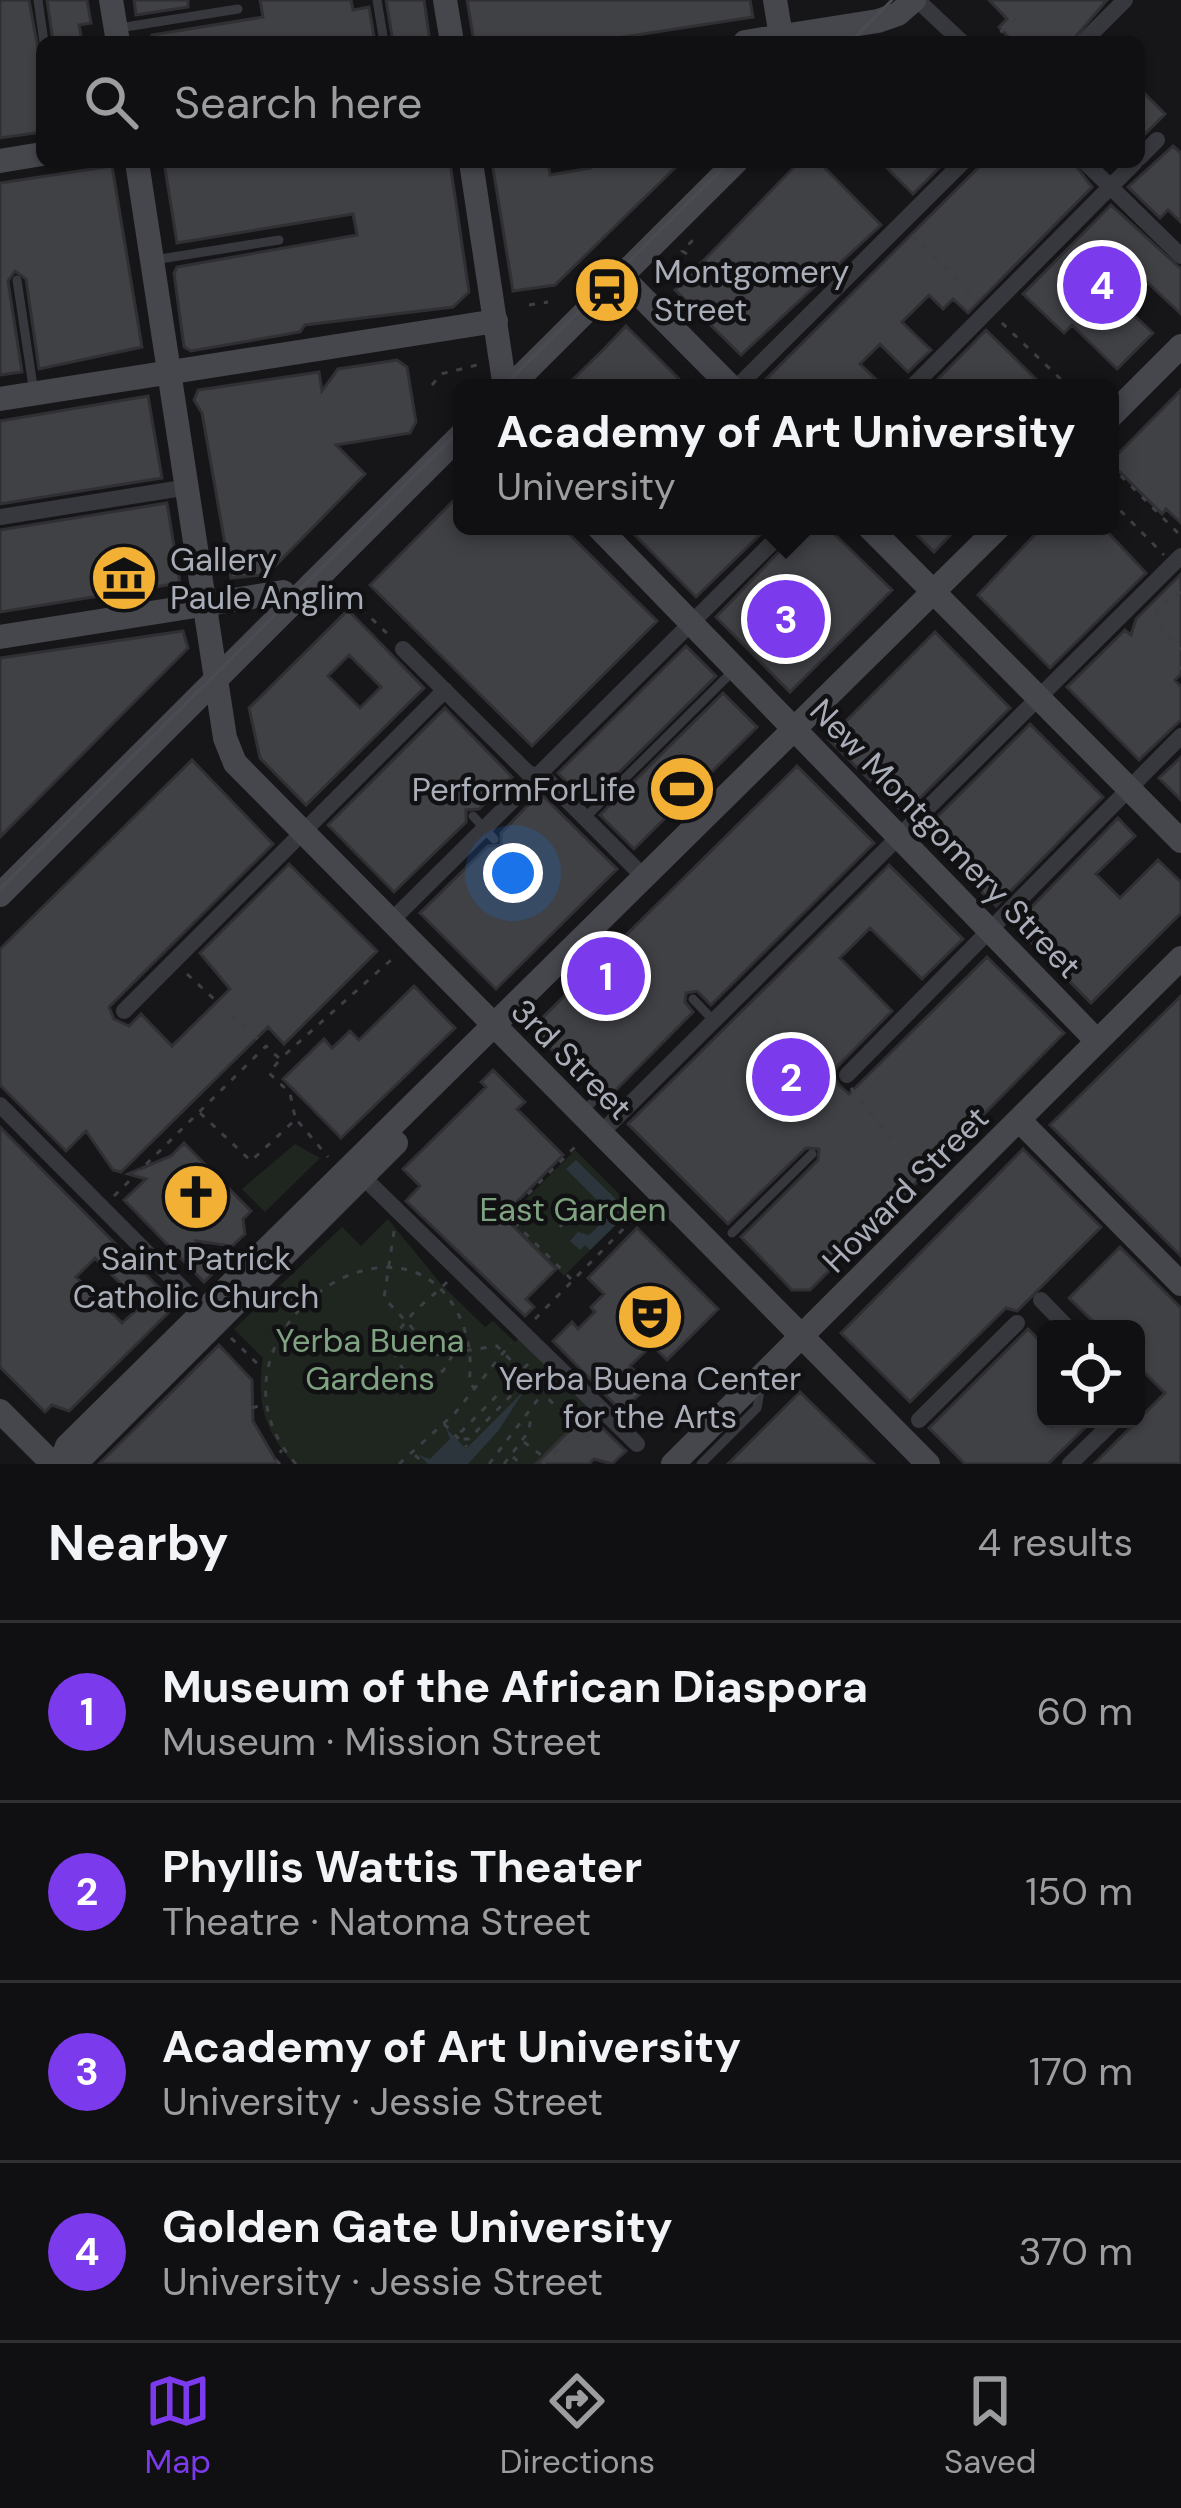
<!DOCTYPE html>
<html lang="en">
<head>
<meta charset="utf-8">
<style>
  body { margin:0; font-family:"DM Sans",sans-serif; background:#19191b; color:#f1f3f6 }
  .controls { position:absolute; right:36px; bottom:36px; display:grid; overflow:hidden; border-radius:18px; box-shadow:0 3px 9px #0004 }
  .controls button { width:108px; height:108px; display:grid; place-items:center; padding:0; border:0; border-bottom:3px solid #303032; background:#101012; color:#f1f3f6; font:60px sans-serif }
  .you { position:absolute; left:513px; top:873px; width:42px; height:42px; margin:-30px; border:9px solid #fff; border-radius:50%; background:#1a73e8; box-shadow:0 0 0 18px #1a73e833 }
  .badge { display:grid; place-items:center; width:78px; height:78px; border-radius:50%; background:#7c3aed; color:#fff; font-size:39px; font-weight:700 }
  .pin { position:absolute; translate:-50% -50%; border:6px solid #fff; box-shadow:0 3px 12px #0006 }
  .popup { position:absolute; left:453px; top:379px; width:666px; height:156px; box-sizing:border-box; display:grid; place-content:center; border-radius:18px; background:#101012; filter:drop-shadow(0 3px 9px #0005); font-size:39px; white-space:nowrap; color:#9c9d9f }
  .popup b { font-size:45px; color:#f1f3f6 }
  .popup::after { content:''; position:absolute; left:50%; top:100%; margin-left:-24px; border:24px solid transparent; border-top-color:#101012 }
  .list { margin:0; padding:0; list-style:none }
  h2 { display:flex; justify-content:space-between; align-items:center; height:156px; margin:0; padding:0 48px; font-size:51px }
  h2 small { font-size:39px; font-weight:400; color:#9c9d9f }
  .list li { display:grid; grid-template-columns:78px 1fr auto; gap:36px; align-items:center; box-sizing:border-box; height:180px; padding:0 48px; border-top:3px solid #303032 }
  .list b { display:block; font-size:45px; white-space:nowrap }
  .list p { margin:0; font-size:39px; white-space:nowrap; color:#9c9d9f }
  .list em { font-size:39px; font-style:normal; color:#9c9d9f }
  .icon { flex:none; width:66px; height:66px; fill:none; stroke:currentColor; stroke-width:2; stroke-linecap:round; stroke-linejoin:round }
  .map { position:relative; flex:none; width:1181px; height:1464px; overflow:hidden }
  .search { position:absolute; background:#101012; box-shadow:0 3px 9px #0004; left:36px; right:36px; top:36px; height:132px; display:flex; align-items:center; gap:30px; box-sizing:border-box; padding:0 42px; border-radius:18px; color:#9c9d9f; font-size:45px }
  .sheet { height:876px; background:#101012 }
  nav { display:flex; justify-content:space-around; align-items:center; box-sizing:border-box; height:168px; border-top:3px solid #303032; background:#101012; font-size:33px; color:#9c9d9f }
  nav a { display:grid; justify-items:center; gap:6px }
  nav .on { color:#7c3aed }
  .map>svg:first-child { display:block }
  .green { fill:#1e261f }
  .water { fill:#2c353c }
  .building { fill:#404145; stroke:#303034; stroke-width:3; fill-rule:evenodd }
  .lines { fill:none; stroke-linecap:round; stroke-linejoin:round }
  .path { stroke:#3d3f44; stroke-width:3; stroke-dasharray:6 9; stroke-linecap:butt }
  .lane { stroke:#37383d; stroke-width:9 }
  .street { stroke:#37383d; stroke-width:16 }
  .secondary { stroke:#45474d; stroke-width:24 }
  .tram { stroke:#4a4c52; stroke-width:3 }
  .path-bridge { stroke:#3d3f44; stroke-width:3; stroke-dasharray:6 9; stroke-linecap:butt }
  .labels { text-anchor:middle; stroke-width:9; stroke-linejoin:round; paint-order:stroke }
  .poi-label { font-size:33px; fill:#a8adb8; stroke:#111113; text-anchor:start }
  .street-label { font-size:33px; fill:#a8adb8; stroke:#111113 }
  .park-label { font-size:33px; fill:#7fa381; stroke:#111113 }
</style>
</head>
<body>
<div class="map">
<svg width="1181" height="1464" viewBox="0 0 1181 1464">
  <rect width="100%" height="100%" fill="#161618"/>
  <!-- green -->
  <path class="green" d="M295 1144 320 1158 265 1212 242 1189Z
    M575 1150 633 1208 564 1276 506 1219Z
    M388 1219 441 1284 485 1327 493 1321 515 1342 522 1335 598 1417 587 1464H294C264 1431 256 1401 263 1358L234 1329 342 1227 361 1246Z"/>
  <!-- water -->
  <path class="water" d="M576 1160 629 1212 590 1250 585 1245 580 1250 570 1241 578 1232 589 1235 605 1220 599 1213 604 1207 566 1169Z
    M524 1391 498 1431 468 1464H428L419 1455 430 1459 450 1439 446 1428 466 1449Z"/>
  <!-- building -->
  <path class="building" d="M0 0H29L42 70V132L0 138Z
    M47 0H87L91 23 79 25 82 42H53Z
    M134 0H188V7L136 15Z
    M260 0H351L353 10 369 7 375 42H153L152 35 263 17Z
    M386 0H424L430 42H393Z
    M467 0H750L753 17 591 42H474Z
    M989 0H1107L1071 42H1013L999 27 1007 19Z
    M1139 88 1165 114 1139 140Z
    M1173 146 1181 153V222L1168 210 1160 218 1128 187Z
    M164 162H450L469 292 453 307 305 325 300 332 191 351 184 347 174 273 177 267 357 235 353 214 177 243Z
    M492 162H548L550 175 590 168 588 162H681L555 285 513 291Z
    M799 162H819L881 225 741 355 675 290Z
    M881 162H945L913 194Z
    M984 162H1073L1092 187 968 313 953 299 943 309 929 295 902 322 931 350 908 372 880 344 860 364 885 388H757Z
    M112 166 142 347 39 369 26 279 15 271 8 281 22 372 0 375V183Z
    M1111 205 1181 269V314L1147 282 1124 306 1153 333 1117 369 1072 325 1064 333 1023 294Z
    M626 326 688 388H564L603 350Z
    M986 330 1045 388H929Z
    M397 360 407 367 416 422 410 433 336 445 365 474 275 566 262 575 231 578 202 413 194 400 198 390 319 372 322 391 338 369Z
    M1181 390V523L1166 509 1162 514 1110 462Z
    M148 396 162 478 0 504V421Z
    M462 492V526H561L657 621 532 746 370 585Z
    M167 503 180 583 0 612V530Z
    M626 526H769L696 597Z
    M804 526H826L892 590 790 692 716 617ZM786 593 820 628 797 650 763 615Z
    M908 526H959L934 552Z
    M1043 526H1102L1146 573 1050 668 978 595Z
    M1181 574V674L1175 680 1181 687V720L1139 760 1067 687 1125 630 1131 635 1136 619Z
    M348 610 424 688 306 805 260 758 249 708ZM349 655 381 687 360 708 328 676Z
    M183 631 188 648 0 837V658Z
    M935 632 1010 708 904 814 828 739Z
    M686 646 716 676 588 803 558 773Z
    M723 693 757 727 634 849 600 815Z
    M445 708 512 777 479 809 466 810V822L394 892 328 825Z
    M1030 724 1103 797 996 906 922 832Z
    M1181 757V800L1159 778Z
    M192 760 273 844 109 1007 114 1019 129 1026 141 1014 172 1046 230 989 200 953 289 864 377 951 284 1044 268 1027 121 1172 113 1170 86 1131 66 1151 0 1085V949Z
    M797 766 874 843 711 1005 697 991 686 993 685 1002 693 1012 607 1099 605 1089 593 1090 531 1029Z
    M540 793 617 869 496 989 420 913 488 846 501 845V833Z
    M1118 818 1135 836 1096 874 1120 898 1158 860 1181 882V913L1091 1003 1014 925Z
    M889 865 963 939 922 979 870 928 840 958 892 1011 837 1067 832 1074 839 1085 849 1094 987 957 1064 1033 810 1290H792L741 1237 818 1160 819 1149 806 1148 728 1224 628 1124Z
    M414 986 455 1028 341 1138 283 1079 324 1039 332 1048 350 1031 359 1040Z
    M1181 996V1256L1050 1125Z
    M493 1070 525 1102 517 1109 563 1155 503 1216 556 1269 526 1299 534 1307 525 1316 406 1201 420 1186 403 1169 486 1087 481 1082Z
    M0 1127 176 1305 69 1411 52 1405 45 1412 0 1367ZM95 1258 142 1305 122 1323 76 1277Z
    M184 1143 251 1211 243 1219 245 1234 232 1246 197 1241 221 1265 204 1282 124 1200 146 1179 128 1174 171 1156Z
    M1023 1149 1101 1227 1017 1311 1006 1308 910 1402 841 1333Z
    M637 1228 718 1309 667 1360 652 1345 630 1366 649 1386 621 1411 553 1341 572 1322 578 1329 595 1312 591 1307 604 1294 588 1278Z
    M1120 1247 1181 1308V1464H1094L1165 1393 1136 1364V1329H1101L1069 1298Z
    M1028 1329 1046 1347V1419H1094L1048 1464H965L929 1428Z
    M219 1345 252 1380 253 1421 278 1464H99Z
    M800 1392 874 1464H728Z
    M587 1413 626 1451 612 1464 594 1459 589 1464H536Z"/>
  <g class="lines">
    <!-- path -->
    <path class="path" d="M989 42 1017 18
      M912 235 978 299
      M687 254 682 251 695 238
      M529 305 548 302
      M1002 323 1070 388
      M432 385 441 374 481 364
      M1110 465 1181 536
      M1110 500 1164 555
      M1181 592 1158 608 1156 620 1181 650
      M350 598 393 639
      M1178 670 1181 667
      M187 974 264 1045
      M776 1024 785 1014
      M278 1062 269 1073 290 1093 295 1117
      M851 1088 891 1139
      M200 1113 251 1161 296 1119 328 1157
      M114 1196 266 1046 280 1059 391 960
      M874 1222 875 1223
      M560 1227 563 1223
      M394 1231 384 1298 418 1334
      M571 1279 507 1215 575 1147
      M447 1282C424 1306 372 1336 405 1371L424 1377 443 1371 455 1351
      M281 1288 299 1307
      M535 1319 640 1212
      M231 1338 263 1369
      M436 1355 497 1346 520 1370
      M528 1364 461 1432V1439H469L528 1378 587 1438
      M252 1408 262 1405
      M444 1424 467 1447
      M586 1432 589 1436 599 1426
      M524 1442 545 1458
      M415 1455 424 1464
      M513 1457 521 1464
      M280 1464 275 1459 282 1450
      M296 1464C192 1347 383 1198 452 1303 467 1326 473 1355 469 1382L474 1388
      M399 1464 455 1413 511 1343
      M489 1464 542 1394
      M504 1464 529 1431 531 1415
      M543 1464 588 1418"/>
    <!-- lane -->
    <path class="lane" d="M38 0 44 42
      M377 0 384 42
      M119 28 238 9
      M154 260 279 240
      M17 280 34 393
      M473 816 494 839
      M586 817 735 669
      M693 999 713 1020
      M581 1113 599 1096
      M732 1233 812 1154
      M701 1464 757 1408 761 1385"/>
    <!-- street -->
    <path class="street" d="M917 0 962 42
      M1083 42 1125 0
      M1139 158 1157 140
      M1085 162 1181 256
      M736 388 963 162
      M911 388 1135 162
      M0 517 189 487
      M403 649 528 773 547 780 646 879
      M389 923 789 526
      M124 1011 445 690
      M847 1075 1181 736
      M0 1105 203 1309
      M600 1134 1181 556
      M362 1176 637 1444
      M1041 1300 1069 1329
      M1136 1397V1399
      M919 1420 1017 1323
      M1070 1464 1116 1419"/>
    <!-- secondary -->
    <path class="secondary" d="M111 0 118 42
      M445 0 452 42
      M775 0 781 36
      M745 42 878 21 898 14 914 0
      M0 161 42 154
      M137 162 225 738 235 763 928 1464
      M471 162 505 388
      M621 276 732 388
      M509 388 736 162
      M0 399 496 321
      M1110 417 1181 346
      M597 526 1097 1041
      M868 526 1181 841
      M0 637 283 592
      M0 895 462 434
      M1019 1120 1181 1284
      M0 1411 53 1464
      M60 1464 67 1446 1000 526
      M68 1464 80 1459 396 1143
      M673 1464 1181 958"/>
    <!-- tram -->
    <path class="tram" d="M850 42 892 0
      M502 388 729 162
      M0 889 462 428"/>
    <!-- path-bridge -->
    <path class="path-bridge" d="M588 1418 610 1397
      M586 1432 594 1424 597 1428 587 1438"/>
  </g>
  <!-- icons -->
  <defs>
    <g id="station-disc" transform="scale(3.45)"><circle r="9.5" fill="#f2b134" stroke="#111113"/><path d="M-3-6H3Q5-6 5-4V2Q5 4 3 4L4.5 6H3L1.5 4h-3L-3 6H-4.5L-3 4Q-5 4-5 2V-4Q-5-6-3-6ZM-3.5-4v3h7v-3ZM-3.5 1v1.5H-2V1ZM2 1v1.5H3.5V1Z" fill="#111"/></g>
    <g id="museum-disc" transform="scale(3.45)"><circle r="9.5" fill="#f2b134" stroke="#111113"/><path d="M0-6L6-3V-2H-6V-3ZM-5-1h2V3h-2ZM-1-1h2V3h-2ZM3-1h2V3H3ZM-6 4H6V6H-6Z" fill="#111"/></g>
    <g id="stadium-disc" transform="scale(3.45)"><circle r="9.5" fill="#f2b134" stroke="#111113"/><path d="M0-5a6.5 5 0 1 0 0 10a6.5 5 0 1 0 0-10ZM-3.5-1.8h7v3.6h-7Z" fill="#111"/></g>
    <g id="church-disc" transform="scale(3.45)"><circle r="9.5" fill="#f2b134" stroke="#111113"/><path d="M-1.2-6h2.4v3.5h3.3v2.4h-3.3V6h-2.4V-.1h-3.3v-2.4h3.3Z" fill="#111"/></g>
    <g id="theatre-disc" transform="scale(3.45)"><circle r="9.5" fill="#f2b134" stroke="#111113"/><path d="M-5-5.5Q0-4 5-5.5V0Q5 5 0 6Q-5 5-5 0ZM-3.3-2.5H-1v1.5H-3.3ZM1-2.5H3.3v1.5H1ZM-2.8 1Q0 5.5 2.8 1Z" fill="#111"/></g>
  </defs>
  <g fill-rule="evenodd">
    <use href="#station-disc" x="607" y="290"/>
    <use href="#museum-disc" x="124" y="578"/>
    <use href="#stadium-disc" x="682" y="789"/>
    <use href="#church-disc" x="196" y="1197"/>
    <use href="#theatre-disc" x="650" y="1317"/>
  </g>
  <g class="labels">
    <!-- poi labels -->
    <g class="poi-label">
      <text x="654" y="283">Montgomery<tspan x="654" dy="38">Street</tspan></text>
      <text x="170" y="571">Gallery<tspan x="170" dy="38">Paule Anglim</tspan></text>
      <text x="636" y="801" text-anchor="end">PerformForLife</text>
      <text x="196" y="1270" text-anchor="middle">Saint Patrick<tspan x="196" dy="38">Catholic Church</tspan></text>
      <text x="650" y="1390" text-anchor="middle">Yerba Buena Center<tspan x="650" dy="38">for the Arts</tspan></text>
    </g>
    <!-- street labels -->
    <g class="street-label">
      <text transform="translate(946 838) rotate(46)" y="12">New Montgomery Street</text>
      <text transform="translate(572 1059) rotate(45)" y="12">3rd Street</text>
      <text transform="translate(905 1189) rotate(-45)" y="12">Howard Street</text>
    </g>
    <!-- park labels -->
    <g class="park-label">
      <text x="573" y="1221">East Garden</text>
      <text x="370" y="1352">Yerba Buena<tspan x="370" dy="38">Gardens</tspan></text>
    </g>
  </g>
</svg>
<div class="controls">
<button><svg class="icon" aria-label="locate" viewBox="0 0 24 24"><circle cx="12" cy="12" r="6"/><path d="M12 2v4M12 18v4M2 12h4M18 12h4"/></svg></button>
</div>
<div class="you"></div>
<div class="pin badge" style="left:606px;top:976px">1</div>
<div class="pin badge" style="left:791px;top:1077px">2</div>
<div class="pin badge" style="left:786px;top:619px">3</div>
<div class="popup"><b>Academy of Art University</b>University</div>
<div class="pin badge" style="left:1102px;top:285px">4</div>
<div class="search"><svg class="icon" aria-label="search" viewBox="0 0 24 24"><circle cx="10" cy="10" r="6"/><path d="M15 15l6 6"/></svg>Search here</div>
</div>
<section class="sheet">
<h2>Nearby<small>4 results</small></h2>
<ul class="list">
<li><span class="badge">1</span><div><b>Museum of the African Diaspora</b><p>Museum · Mission Street</p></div><em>60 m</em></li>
<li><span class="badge">2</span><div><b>Phyllis Wattis Theater</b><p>Theatre · Natoma Street</p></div><em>150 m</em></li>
<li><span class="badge">3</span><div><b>Academy of Art University</b><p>University · Jessie Street</p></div><em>170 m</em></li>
<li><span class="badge">4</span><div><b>Golden Gate University</b><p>University · Jessie Street</p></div><em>370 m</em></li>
</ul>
</section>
<nav>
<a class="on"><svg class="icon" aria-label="map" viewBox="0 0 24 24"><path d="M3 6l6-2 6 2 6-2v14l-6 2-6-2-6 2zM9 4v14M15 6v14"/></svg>Map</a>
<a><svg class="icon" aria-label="directions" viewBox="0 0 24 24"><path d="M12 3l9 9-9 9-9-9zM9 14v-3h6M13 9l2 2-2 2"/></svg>Directions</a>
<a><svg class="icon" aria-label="saved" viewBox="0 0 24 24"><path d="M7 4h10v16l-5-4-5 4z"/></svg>Saved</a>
</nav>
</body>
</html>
